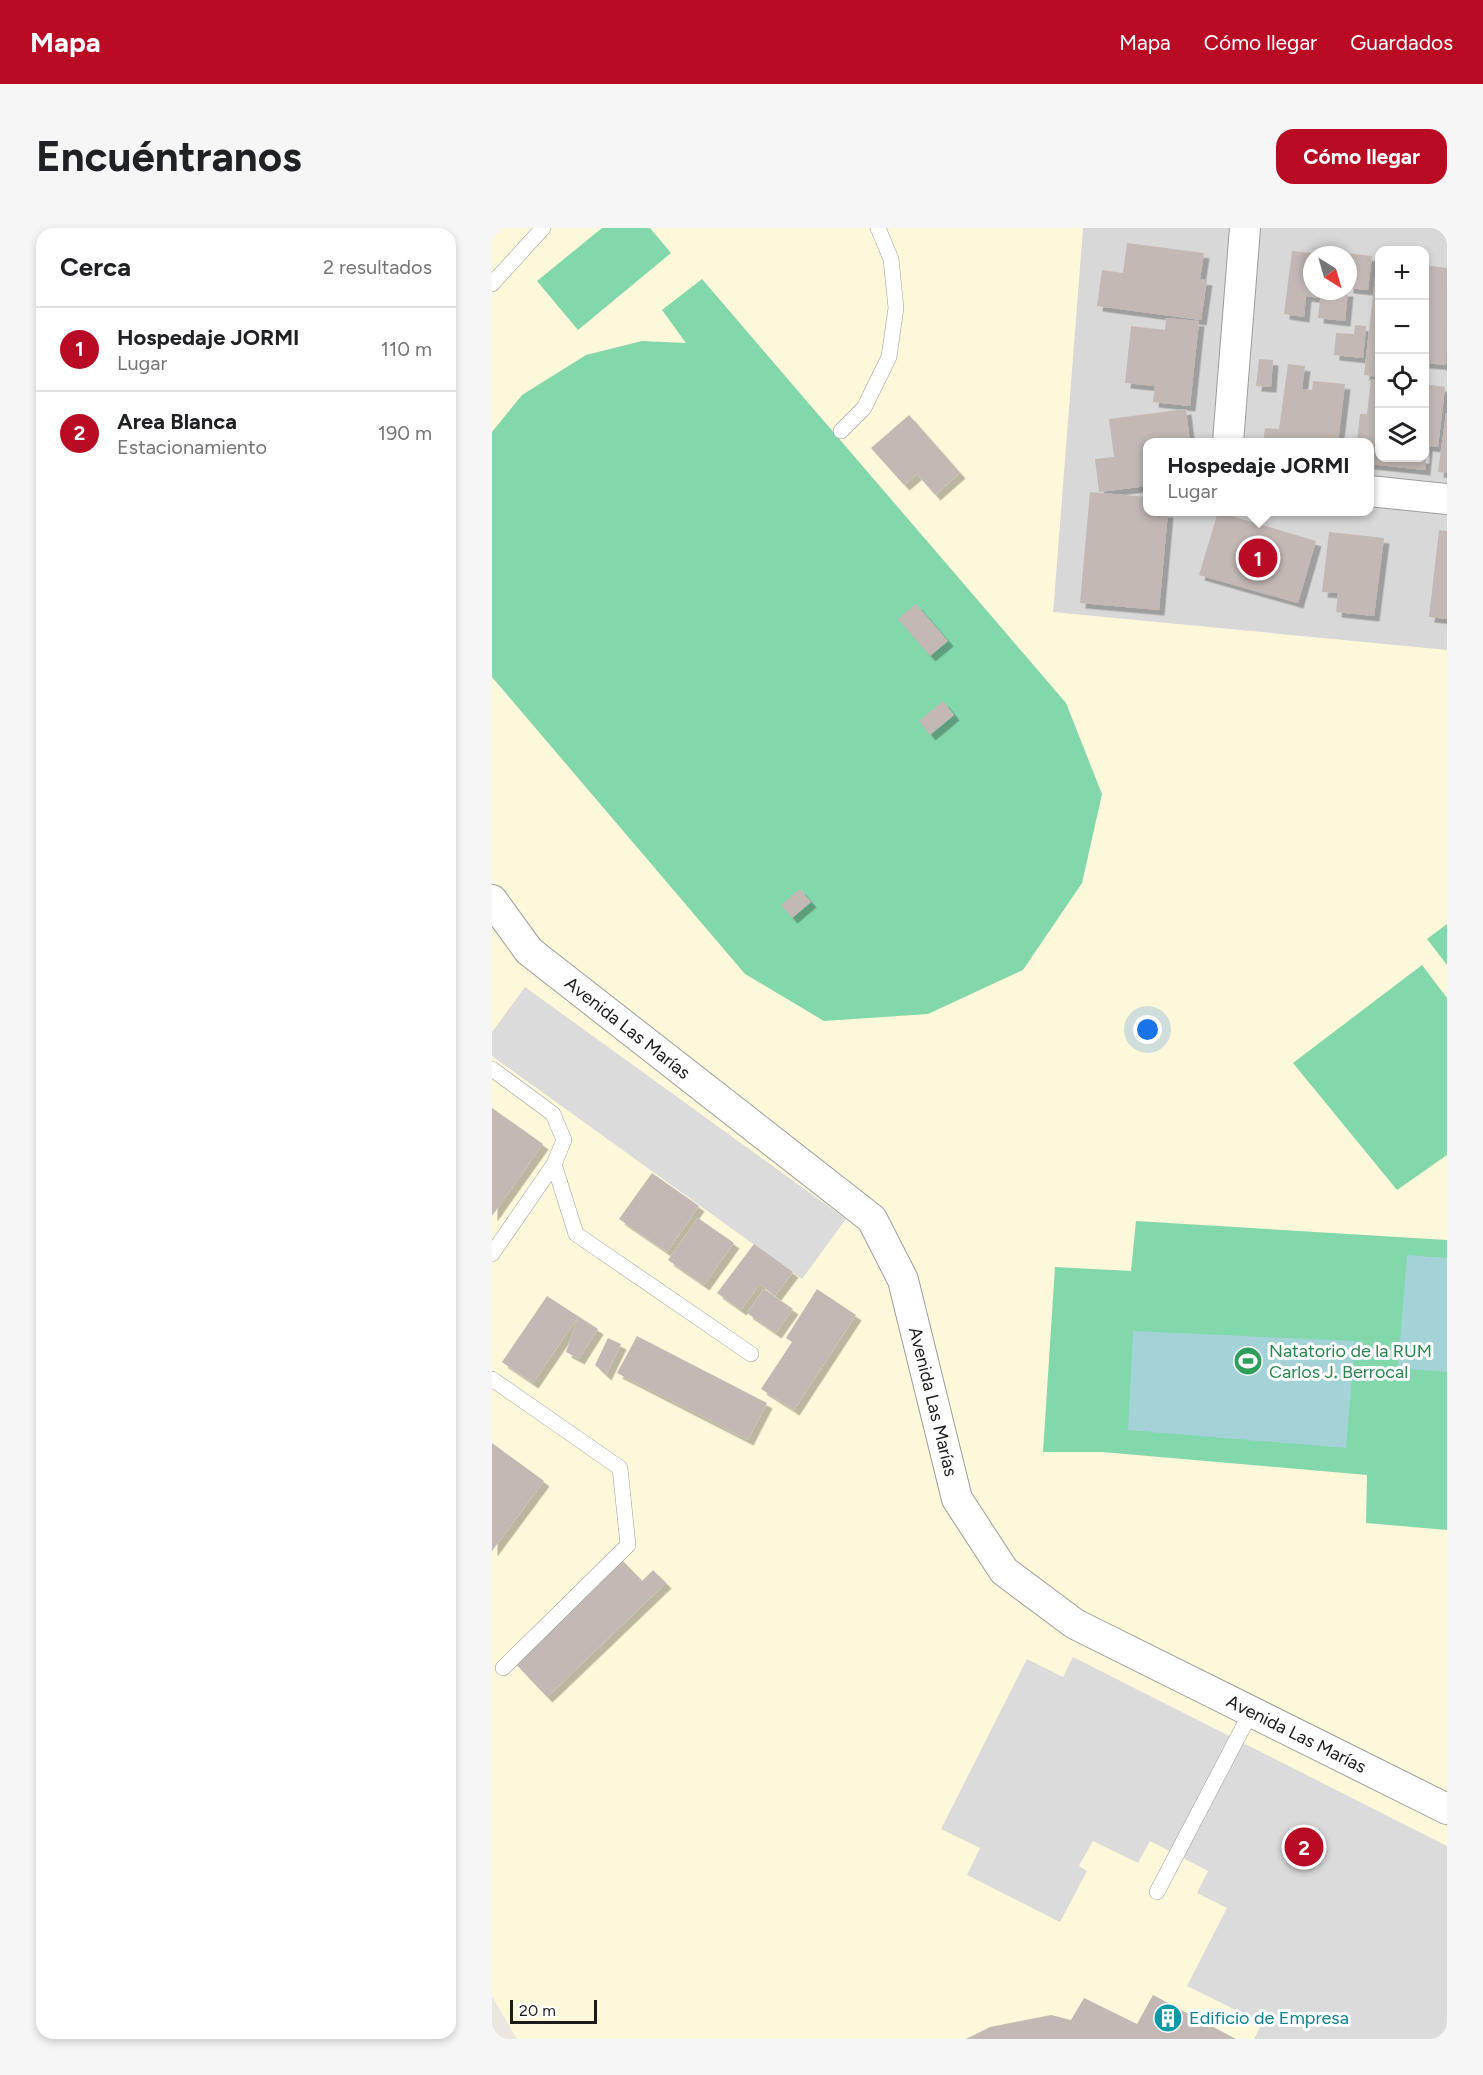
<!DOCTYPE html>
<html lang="es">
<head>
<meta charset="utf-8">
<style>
  body { margin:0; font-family:Figtree,sans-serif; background:#f6f6f6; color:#202124 }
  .controls { position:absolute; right:18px; top:18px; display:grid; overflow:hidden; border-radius:12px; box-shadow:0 3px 9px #0003 }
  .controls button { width:54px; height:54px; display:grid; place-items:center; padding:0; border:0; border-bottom:2px solid #e0e0e0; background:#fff; color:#202124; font:30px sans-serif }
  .compass { position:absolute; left:811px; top:18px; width:54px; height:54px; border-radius:50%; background:#fff; box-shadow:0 3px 9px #0003; rotate:143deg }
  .scale { position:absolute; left:18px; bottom:15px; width:87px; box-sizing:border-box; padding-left:6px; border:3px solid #1b1b1b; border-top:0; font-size:16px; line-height:21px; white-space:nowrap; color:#1b1b1b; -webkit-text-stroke:4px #fff; paint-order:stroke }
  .you { position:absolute; left:656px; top:802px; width:21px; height:21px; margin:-15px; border:4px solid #fff; border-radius:50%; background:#1a73e8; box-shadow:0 0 0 9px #1a73e833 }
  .badge { display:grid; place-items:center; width:39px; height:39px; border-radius:50%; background:#ba0b24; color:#fff; font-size:20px; font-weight:700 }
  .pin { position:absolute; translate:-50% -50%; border:3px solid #fff; box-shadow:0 2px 6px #0006 }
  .popup { position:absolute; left:651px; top:210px; width:231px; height:78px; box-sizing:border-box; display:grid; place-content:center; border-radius:12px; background:#fff; filter:drop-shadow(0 2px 4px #0005); font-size:20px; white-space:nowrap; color:#757577 }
  .popup b { font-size:22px; color:#202124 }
  .popup::after { content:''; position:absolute; left:50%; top:100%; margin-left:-12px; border:12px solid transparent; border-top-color:#fff }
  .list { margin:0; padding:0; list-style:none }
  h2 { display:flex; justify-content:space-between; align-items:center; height:78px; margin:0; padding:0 24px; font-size:26px }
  h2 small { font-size:20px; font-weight:400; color:#757577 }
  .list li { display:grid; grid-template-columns:39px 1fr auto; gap:18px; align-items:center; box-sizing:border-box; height:84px; padding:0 24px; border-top:2px solid #e0e0e0 }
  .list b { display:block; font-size:22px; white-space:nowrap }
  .list p { margin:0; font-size:20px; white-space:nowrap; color:#757577 }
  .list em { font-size:20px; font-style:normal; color:#757577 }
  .icon { flex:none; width:33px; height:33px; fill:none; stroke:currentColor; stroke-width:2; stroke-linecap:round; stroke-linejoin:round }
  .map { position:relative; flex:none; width:955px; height:1811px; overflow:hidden; border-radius:18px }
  header { display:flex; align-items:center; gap:36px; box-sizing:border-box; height:84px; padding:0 30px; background:#ba0b24; color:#fff }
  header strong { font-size:28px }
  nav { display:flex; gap:33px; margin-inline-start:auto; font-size:21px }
  .intro { display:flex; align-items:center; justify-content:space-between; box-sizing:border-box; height:144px; padding:0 36px }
  h1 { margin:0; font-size:42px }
  .button { padding:15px 27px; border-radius:18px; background:#ba0b24; color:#fff; font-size:21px; font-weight:700 }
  main { display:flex; gap:36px; padding:0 36px }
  aside { flex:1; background:#fff; border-radius:18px; box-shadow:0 3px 9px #0003 }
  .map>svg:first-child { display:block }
  .residential { fill:#d9d8d8; fill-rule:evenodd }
  .education { fill:#fdf8d9 }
  .pitch { fill:#82d7ab }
  .parking { fill:#dbdbdb }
  .water { fill:#a3d3d7 }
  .building { fill:#c3b8b4; filter:url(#shadow) }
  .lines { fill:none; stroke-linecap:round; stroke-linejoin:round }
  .service-casing { stroke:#9c9c9c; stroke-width:16 }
  .minor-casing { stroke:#9c9c9c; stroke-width:32 }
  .service { stroke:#fff; stroke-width:15 }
  .minor { stroke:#fff; stroke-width:30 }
  .labels { text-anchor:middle; stroke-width:6; stroke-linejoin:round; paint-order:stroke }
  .street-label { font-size:18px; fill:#1b1b1b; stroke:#fff }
  .leisure-label { font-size:18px; fill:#27864d; stroke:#fff; text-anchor:start }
  .culture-label { font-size:18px; fill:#0d838f; stroke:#fff; text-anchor:start }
</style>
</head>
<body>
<header>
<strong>Mapa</strong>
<nav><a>Mapa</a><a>Cómo llegar</a><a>Guardados</a></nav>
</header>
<div class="intro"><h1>Encuéntranos</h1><a class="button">Cómo llegar</a></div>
<main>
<aside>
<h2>Cerca<small>2 resultados</small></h2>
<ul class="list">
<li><span class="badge">1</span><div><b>Hospedaje JORMI</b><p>Lugar</p></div><em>110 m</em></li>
<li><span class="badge">2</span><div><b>Area Blanca</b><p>Estacionamiento</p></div><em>190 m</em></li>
</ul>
</aside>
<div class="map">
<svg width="955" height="1811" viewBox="0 0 955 1811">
  <defs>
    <filter id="shadow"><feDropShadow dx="5.5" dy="5.5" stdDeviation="0" flood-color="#0004"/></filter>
  </defs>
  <rect width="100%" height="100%" fill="#ece6e0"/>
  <!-- residential -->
  <path class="residential" d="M591 0H955V422L561 385ZM888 22H932V230H888ZM820 27H856V63H820ZM655 214H877V284H655Z"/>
  <!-- education -->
  <path class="education" d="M0 0H591L561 384 955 422V1811H25L0 1768Z"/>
  <!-- pitch -->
  <path class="pitch" d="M110 0H158L179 25 86 102 45 53Z
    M210 51 574 475 610 566 590 655 531 742 436 786 332 793 253 746 0 449V204L30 167 94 127 150 113 194 115 170 82Z
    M955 696V737L935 711Z
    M930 737 955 770V927L905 962 801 835Z
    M644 993 955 1012V1302L874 1295 875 1247 610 1224H551L563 1039 639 1043Z"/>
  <!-- parking -->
  <path class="parking" d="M33 759 354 991 310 1051 0 828V804Z
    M581 1429 955 1618V1811H762L770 1795 695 1758 735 1680 705 1665 716 1643 658 1613 646 1635 601 1613 587 1638 595 1643 568 1694 475 1647 488 1620 449 1601 535 1431 571 1449Z"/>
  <!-- water -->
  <path class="water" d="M915 1027 955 1030V1144L906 1140Z
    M641 1103 863 1113 854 1220 636 1202Z"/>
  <!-- building -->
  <path class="building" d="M635 15 712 25 708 51 715 52 709 92 605 78 610 42 631 45Z
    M800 23 820 25V63H827L826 70 814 68 812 89 792 86Z
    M834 23 880 28 876 62 856 60V27H834Z
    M885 32H888V149L872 147Z
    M932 37 955 40 954 137 932 135Z
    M829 63H856L853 93 826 90Z
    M674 90 707 93 698 178 661 174 663 158 633 155 639 98 673 102Z
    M863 97 874 98 871 130 842 127 844 105 862 106Z
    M767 131 781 132 779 159 764 158Z
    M796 136 813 138 810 161 820 162 821 153 853 156 846 214H771L773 200 787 201Z
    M879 151 888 152V230H932V156L953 159 946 219 935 218 933 242 877 236V214H865L868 186H875Z
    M694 181 698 214H655V258L607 264 603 231 622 229 617 191Z
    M954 185H955V245L946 244Z
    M417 187 468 245 443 267 425 246 412 257 379 220Z
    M598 264 655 269V284H676L667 382 588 375Z
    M726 284 824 313 806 375 707 347Z
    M947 302 955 303V391L937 389Z
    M837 304 892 310 882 388 844 384 846 365 830 364Z
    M424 376 456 413 438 428 406 391Z
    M451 473 462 487 438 507 427 493Z
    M308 661 319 674 300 690 289 677Z
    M0 880 51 916 0 988Z
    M160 945 207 978 175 1024 127 991Z
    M206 990 242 1015 212 1057 176 1032Z
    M262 1016 301 1044 283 1068 268 1056 249 1082 225 1065Z
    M272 1061 301 1081 284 1105 255 1085Z
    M325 1061 364 1087 302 1182 269 1161 300 1114 294 1110Z
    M55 1068 106 1101 87 1131 74 1124 86 1089 41 1155 10 1134Z
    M145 1108 275 1175 256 1212 125 1145Z
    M116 1110 129 1116 114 1147 103 1137Z
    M0 1215 52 1253 0 1323Z
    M127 1329 150 1353 161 1342 174 1355 55 1469 20 1432Z
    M661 1767 744 1811H474L498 1799 559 1787 579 1792 592 1770 645 1796Z"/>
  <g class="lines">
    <!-- service casing -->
    <g class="service-casing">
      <path id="service" d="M0 56 51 0
        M349 203 372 180 397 129 404 80 399 31 386 0
        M0 841 61 886 72 912 62 936 0 1026
        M62 936 84 1006 259 1126
        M0 1151 128 1240 136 1317 11 1440
        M665 1664 759 1484"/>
    </g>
    <!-- minor casing -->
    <g class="minor-casing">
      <g id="minor">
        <path d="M736 214 753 0"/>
        <path d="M877 263 955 271"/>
        <path id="s1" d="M0 672 37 723 380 991 411 1052 465 1271 512 1343 583 1396 955 1581"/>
      </g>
    </g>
    <!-- service -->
    <use href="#service" class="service"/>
    <!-- minor -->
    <use href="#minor" class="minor"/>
  </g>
  <!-- icons -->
  <defs>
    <g id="stadium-disc" transform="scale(1.5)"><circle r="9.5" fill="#2e9e5b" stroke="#fff"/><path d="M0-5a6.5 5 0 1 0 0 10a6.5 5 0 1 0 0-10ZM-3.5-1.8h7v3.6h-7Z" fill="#fff"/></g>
    <g id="building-disc" transform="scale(1.5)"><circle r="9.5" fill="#0f9aa8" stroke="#fff"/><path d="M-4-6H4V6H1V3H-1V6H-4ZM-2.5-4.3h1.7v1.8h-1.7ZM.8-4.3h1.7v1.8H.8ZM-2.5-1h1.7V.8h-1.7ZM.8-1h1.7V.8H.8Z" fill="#fff"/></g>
  </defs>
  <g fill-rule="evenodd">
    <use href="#stadium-disc" x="756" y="1133"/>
    <use href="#building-disc" x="676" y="1790"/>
  </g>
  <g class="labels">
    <!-- street labels -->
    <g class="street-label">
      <text dy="6" stroke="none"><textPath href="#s1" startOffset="188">Avenida Las Marías</textPath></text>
      <text dy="6" stroke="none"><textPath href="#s1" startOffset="692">Avenida Las Marías</textPath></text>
      <text dy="6" stroke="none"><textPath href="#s1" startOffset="1214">Avenida Las Marías</textPath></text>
    </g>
    <!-- leisure labels -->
    <g class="leisure-label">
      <text x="777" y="1129">Natatorio de la RUM<tspan x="777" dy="21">Carlos J. Berrocal</tspan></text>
    </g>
    <!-- culture labels -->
    <g class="culture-label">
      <text x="697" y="1796">Edificio de Empresa</text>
    </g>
  </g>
</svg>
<div class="controls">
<button>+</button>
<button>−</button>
<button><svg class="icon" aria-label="locate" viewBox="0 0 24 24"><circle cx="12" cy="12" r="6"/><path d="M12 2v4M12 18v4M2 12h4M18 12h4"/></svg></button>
<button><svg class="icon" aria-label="layers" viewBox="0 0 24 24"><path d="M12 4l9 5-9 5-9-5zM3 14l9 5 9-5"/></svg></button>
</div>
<svg class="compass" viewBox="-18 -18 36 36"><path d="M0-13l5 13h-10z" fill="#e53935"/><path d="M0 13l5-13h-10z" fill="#757577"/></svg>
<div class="scale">20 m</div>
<div class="you"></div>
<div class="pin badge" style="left:766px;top:330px">1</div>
<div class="popup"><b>Hospedaje JORMI</b>Lugar</div>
<div class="pin badge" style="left:812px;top:1619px">2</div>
</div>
</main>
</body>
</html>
